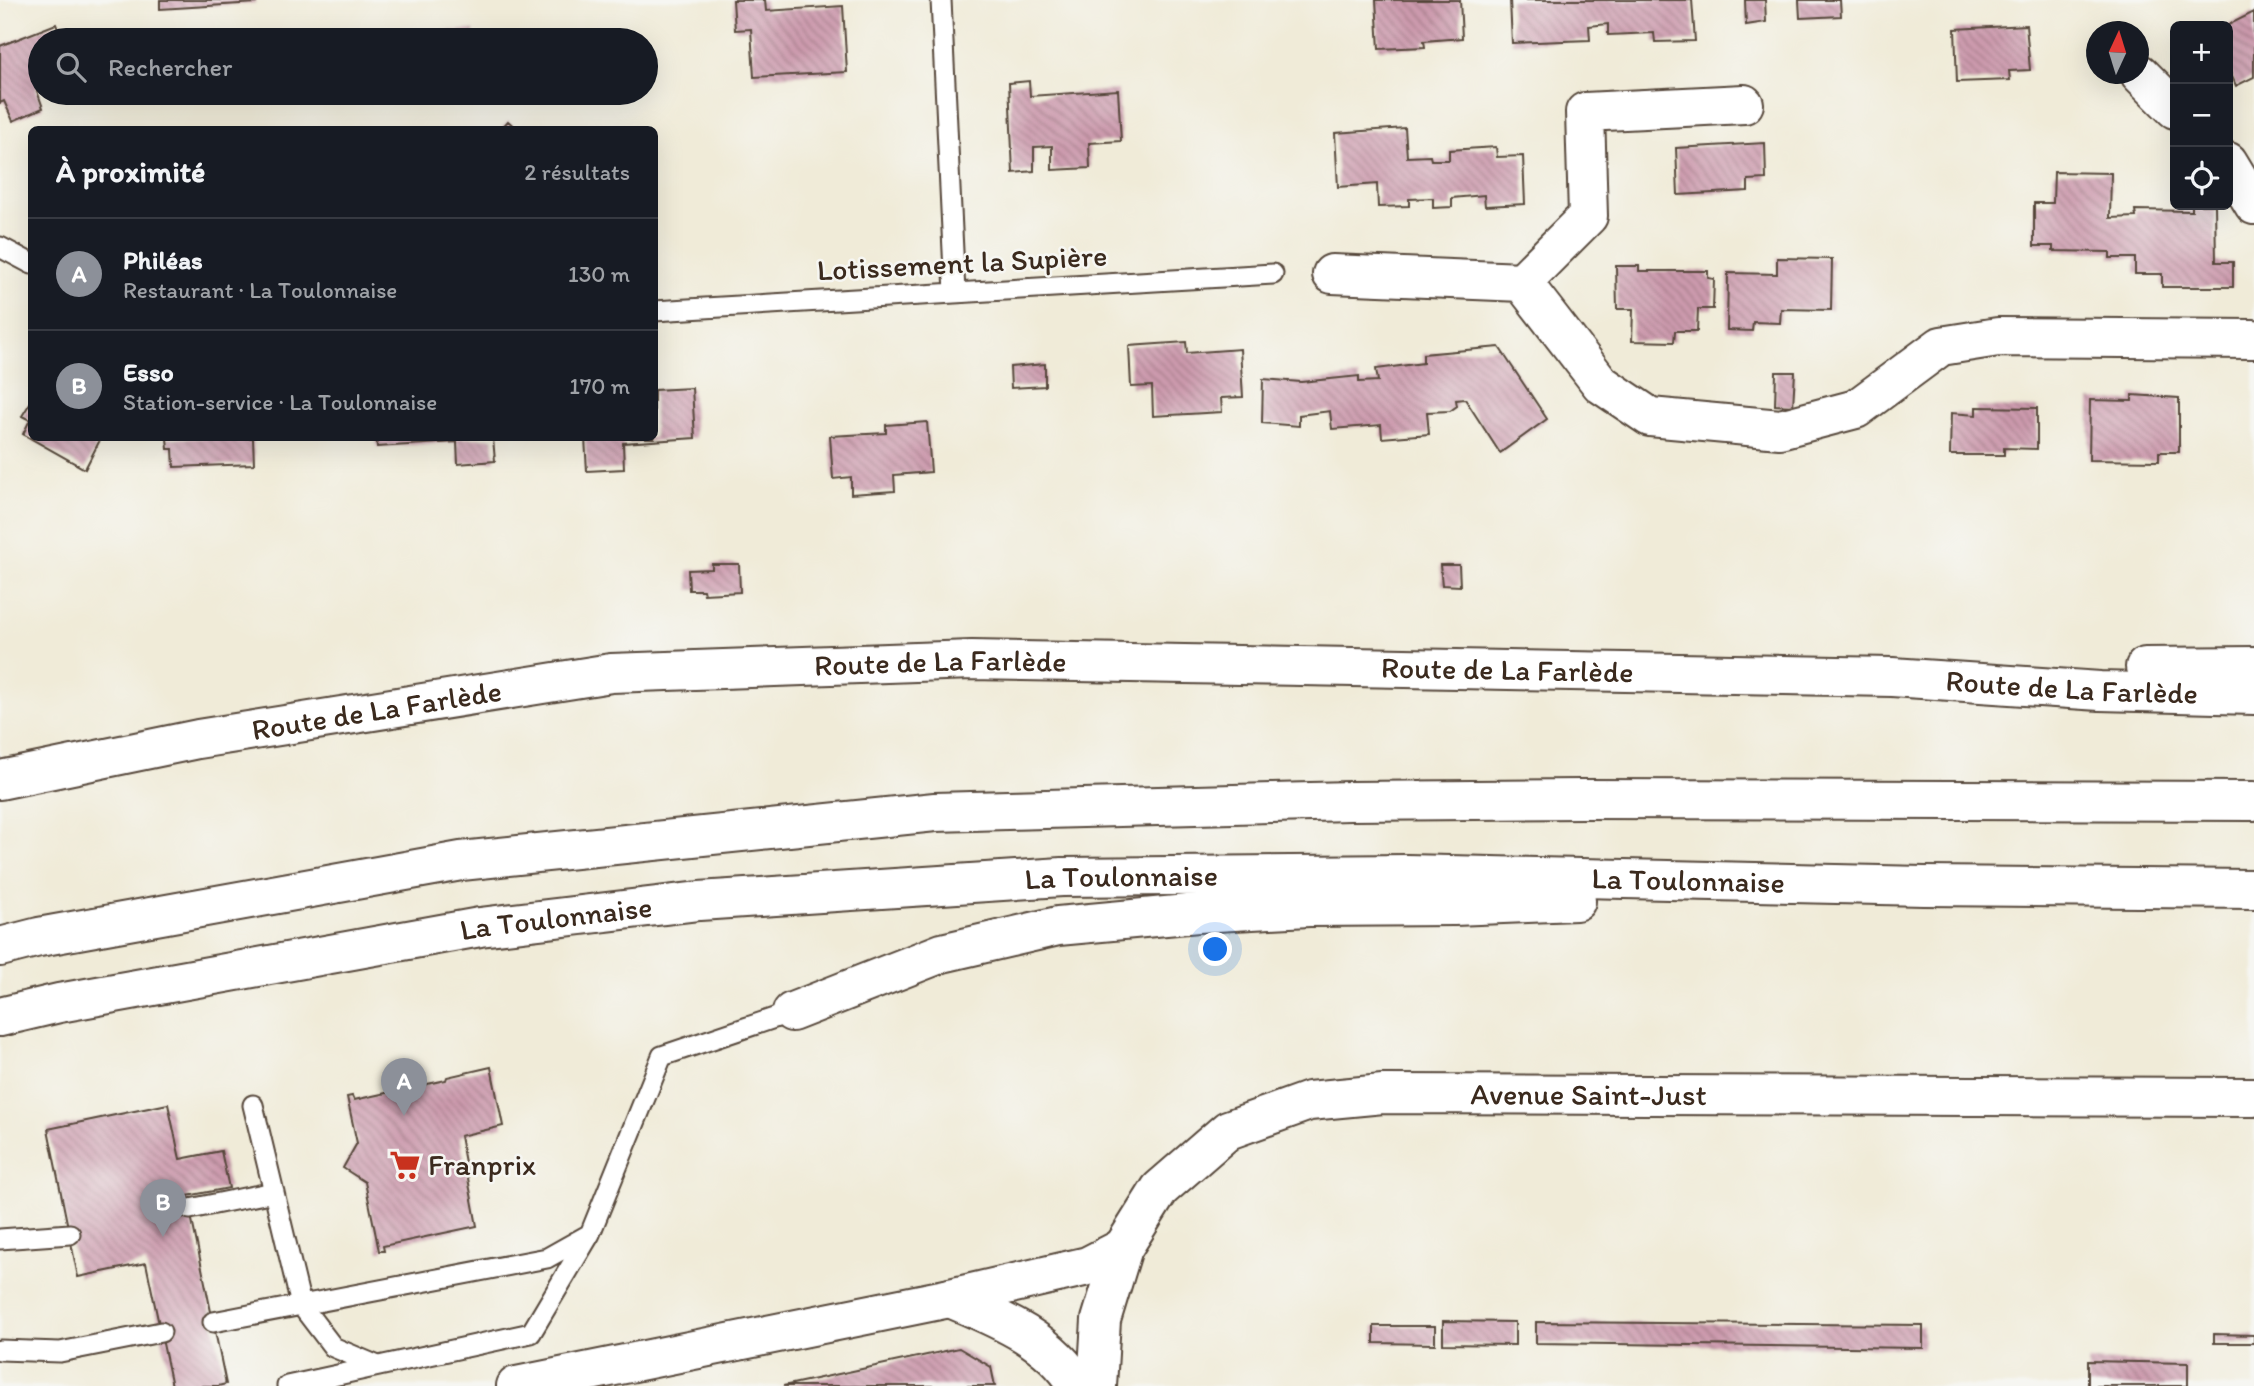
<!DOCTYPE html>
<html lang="fr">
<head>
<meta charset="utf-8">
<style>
  body { margin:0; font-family:Itim,sans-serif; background:#20242c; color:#f1f3f6 }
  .controls { position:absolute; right:21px; top:21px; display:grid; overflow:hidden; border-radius:10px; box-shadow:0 7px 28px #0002 }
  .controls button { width:63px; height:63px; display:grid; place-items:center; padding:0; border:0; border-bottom:2px solid #363941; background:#171b24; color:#f1f3f6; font:35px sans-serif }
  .compass { position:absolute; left:2086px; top:21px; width:63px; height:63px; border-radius:50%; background:#171b24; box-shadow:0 7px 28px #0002; rotate:4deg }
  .you { position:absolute; left:1216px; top:950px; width:24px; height:24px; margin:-18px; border:5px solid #fff; border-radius:50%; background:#1a73e8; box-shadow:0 0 0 10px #1a73e833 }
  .badge { display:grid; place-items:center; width:46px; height:46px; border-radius:50%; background:#8c9099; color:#fff; font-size:23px; font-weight:700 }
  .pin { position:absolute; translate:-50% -58px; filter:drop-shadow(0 2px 4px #0008) }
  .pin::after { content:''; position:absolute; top:37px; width:24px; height:21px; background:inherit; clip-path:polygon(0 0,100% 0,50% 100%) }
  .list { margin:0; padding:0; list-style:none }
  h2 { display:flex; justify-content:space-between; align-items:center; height:91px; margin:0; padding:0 28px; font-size:30px }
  h2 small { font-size:23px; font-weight:400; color:#9ea1a6 }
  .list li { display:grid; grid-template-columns:46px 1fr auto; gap:21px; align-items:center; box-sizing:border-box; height:112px; padding:0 28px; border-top:2px solid #363941 }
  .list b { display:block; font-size:26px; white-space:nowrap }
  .list p { margin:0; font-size:23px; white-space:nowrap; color:#9ea1a6 }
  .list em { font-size:23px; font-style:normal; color:#9ea1a6 }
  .icon { flex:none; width:38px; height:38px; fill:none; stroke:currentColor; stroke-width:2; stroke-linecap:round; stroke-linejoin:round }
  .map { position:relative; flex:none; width:2254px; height:1386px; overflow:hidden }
  .search { position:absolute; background:#171b24; box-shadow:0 7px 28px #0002; left:28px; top:28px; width:630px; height:77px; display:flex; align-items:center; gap:18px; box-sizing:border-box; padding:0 24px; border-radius:38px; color:#9ea1a6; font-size:26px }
  .panel { position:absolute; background:#171b24; box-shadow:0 7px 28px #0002; left:28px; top:126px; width:630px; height:315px; border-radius:10px }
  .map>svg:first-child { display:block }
  .building { fill:url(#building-back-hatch) }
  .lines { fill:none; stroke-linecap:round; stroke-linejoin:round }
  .lane-casing { stroke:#56473a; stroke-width:23 }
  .street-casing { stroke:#56473a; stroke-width:42 }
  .primary-casing { stroke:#56473a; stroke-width:42 }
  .highway-casing { stroke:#56473a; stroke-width:42 }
  .lane { stroke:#fff; stroke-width:19 }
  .street { stroke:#fff; stroke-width:38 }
  .primary { stroke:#fff; stroke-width:38 }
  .highway { stroke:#fff; stroke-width:38 }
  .labels { text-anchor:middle; stroke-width:5; stroke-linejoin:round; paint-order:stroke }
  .street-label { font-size:30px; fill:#3b2a1e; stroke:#f6f6f2 }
  .poi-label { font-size:30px; fill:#3b2a1e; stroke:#f6f6f2; text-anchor:start }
</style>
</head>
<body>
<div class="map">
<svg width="2254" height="1386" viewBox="0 0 2254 1386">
  <defs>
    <pattern id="building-back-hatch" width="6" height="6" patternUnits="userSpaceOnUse" patternTransform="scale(1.75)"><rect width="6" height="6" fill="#cc9aad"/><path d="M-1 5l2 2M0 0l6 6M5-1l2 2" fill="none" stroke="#a77e8c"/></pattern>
  </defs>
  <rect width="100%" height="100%" fill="#f6f6f2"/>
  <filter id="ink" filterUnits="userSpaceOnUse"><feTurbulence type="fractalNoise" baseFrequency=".0143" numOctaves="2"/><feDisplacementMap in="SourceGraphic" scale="14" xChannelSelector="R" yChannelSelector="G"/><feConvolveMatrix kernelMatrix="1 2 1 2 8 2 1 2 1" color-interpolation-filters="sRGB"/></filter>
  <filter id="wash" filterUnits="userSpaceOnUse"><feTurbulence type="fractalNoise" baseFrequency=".00686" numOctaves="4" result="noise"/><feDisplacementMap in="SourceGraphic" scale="28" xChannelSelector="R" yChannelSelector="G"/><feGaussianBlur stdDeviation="1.57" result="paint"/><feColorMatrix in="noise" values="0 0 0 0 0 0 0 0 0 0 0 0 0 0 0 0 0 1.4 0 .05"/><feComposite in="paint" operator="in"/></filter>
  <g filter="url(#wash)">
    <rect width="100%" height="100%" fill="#f0ebd8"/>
    <g id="blocks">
      <!-- building -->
      <path class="building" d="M160 0H256V3L160 9Z
        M733 0H765L766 11 843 6 847 72 754 77 751 29 735 30Z
        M1376 0H1460L1462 38 1424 41 1425 47 1379 49Z
        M1510 0H1692L1695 41 1655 42 1654 33 1608 35V24L1589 26 1590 40 1512 43Z
        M1745 0H1765L1766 22 1746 25Z
        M1799 0H1840L1841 16 1800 18Z
        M2254 12V77L2236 86 2228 67V25Z
        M56 24 62 40H40V86L36 88 43 108 13 121 4 101 0 103V46Z
        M2026 25 2030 70 2009 71 2010 80 1957 82 1955 29Z
        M474 30V40H436V31Z
        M1029 81 1030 96 1118 90 1121 141 1089 143 1090 168 1052 170V146L1034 147V171L1013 173 1009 83Z
        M508 121 518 130H500Z
        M1405 128 1407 157 1430 156 1431 160H1449V150L1496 147 1497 157 1523 156 1525 204 1485 206 1484 195 1452 198V207L1433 208V198L1409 199V206L1378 207 1377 184 1338 187 1335 133Z
        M1765 143 1766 179 1748 180V191L1678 195 1676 148Z
        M2054 172 2111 173 2110 218 2136 217 2135 210 2192 211V205H2215L2216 262H2233V287H2162V274H2135V258H2110V252L2053 251V246H2034V203H2053Z
        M1777 258 1832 259 1831 310 1781 309 1780 323 1753 322 1752 331 1727 330 1728 273 1777 274Z
        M1616 266H1639V271H1708V278L1714 279 1713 309H1698L1697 331H1675L1674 342 1632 341 1633 309H1617Z
        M1186 342 1187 353 1240 349 1243 397 1221 398 1222 412 1153 416 1152 386 1131 387 1129 346Z
        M1499 347 1547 419 1500 453 1465 399 1456 400 1457 406 1450 411 1427 412 1429 434 1382 438 1381 425 1332 429 1330 411 1299 415V426L1262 423 1263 379 1301 382 1359 376V382L1378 381 1376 369 1423 363V354Z
        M1045 364V386L1011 388 1010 367Z
        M1776 372H1795L1793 406 1775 405Z
        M692 388 695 438 623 443 624 469 587 471 585 438H654V390Z
        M2132 395 2179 398V452H2159V461L2089 460 2090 400 2132 401Z
        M32 400V438H101L85 469 23 434 30 420 22 416Z
        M1976 407 2037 408V449L2004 448V455H1950L1951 413 1976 415Z
        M927 422 931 472 894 475 895 491 851 494V477L833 479 830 436 886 433V425Z
        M167 438H253L254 464 174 467 173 449H168Z
        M376 438H493L495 461 458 464 457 442 377 447Z
        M712 564H739L740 592 704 594 703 590H689L688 570 712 569Z
        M1440 565H1459L1460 586 1442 585Z
        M491 1067 503 1126 460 1136 477 1226 383 1246 384 1251H379L365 1182 343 1168 357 1143 347 1097 352 1096 354 1100 446 1080 447 1077Z
        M168 1104 180 1159 221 1151 229 1188 187 1196 226 1384 218 1386H172L146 1263 78 1277 48 1129Z
        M1443 1321 1515 1322V1345L1443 1344Z
        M1536 1322 1923 1325V1348L1536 1343Z
        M1374 1326H1435V1344L1374 1343Z
        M2214 1334 2254 1335V1343H2214Z
        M959 1348 991 1367 995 1386H783Z
        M2088 1361 2188 1363V1386H2088Z"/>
    </g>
  </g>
  <g filter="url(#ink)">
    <use href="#blocks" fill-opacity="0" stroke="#56473a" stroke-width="2"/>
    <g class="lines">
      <!-- lane casing -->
      <g class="lane-casing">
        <path id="lane" d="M941 0 955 293
          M0 247 32 264
          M654 311 1273 274
          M253 1105 301 1305 333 1347 378 1366
          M190 1209 274 1192
          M0 1239 70 1234
          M213 1322 547 1258 588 1235
          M0 1350 60 1352 161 1332
          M287 1386 531 1333 590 1234 662 1056 792 1012"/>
      </g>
      <!-- street casing -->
      <g class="street-casing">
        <g id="street">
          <path d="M2140 74 2175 109"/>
          <path d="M2228 162 2254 205"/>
          <path d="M1332 274 1522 282 1601 384 1650 417 1780 429 1856 409 1941 346 1998 337 2254 339"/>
          <path d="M1522 282 1588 216 1585 112 1744 104"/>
          <path d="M950 1298C997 1318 1051 1339 1078 1386"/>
          <path d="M516 1386 950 1298 1088 1266 1123 1248"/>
          <path id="s1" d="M1097 1386 1101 1320 1123 1248 1160 1189 1228 1130 1309 1101 1383 1094 2254 1097"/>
        </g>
      </g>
      <!-- primary casing -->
      <g class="primary-casing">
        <g id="primary">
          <path d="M2145 667 2254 666"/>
          <path id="s2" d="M0 780 198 739 611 673 972 660 1892 677 2100 691 2254 695"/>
        </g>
      </g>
      <!-- highway casing -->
      <g class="highway-casing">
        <g id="highway">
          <path d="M0 947 39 937 461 861 935 812 1350 801 1582 799 2254 801"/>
          <path d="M792 1012 942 953 1058 926 1198 913 1309 907 1454 906 1576 901"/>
          <path id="s3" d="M0 1017 59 1003 480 927 699 901 1062 877 1407 874 1924 886 2254 889"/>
        </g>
      </g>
      <!-- lane -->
      <use href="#lane" class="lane"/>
      <!-- street -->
      <use href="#street" class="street"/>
      <!-- primary -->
      <use href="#primary" class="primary"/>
      <!-- highway -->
      <use href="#highway" class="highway"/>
    </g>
  </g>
  <!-- icons -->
  <defs>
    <g id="supermarket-bare" transform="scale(2.415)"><path d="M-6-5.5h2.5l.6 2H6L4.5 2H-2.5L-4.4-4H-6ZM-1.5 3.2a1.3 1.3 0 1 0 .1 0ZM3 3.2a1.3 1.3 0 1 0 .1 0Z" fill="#c8321e" stroke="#f6f6f2" stroke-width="2.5" paint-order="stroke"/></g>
  </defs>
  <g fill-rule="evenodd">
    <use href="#supermarket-bare" x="405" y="1165"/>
  </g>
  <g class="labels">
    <!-- street labels -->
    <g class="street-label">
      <text transform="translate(962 263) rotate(-3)" y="10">Lotissement la Supière</text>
      <text dy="10" stroke="none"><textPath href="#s2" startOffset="950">Route de La Farlède</textPath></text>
      <text dy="10" stroke="none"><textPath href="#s2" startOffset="1517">Route de La Farlède</textPath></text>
      <text dy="10" stroke="none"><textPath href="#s2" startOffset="2082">Route de La Farlède</textPath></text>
      <text dy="10" stroke="none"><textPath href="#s2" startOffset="383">Route de La Farlède</textPath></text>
      <text dy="10" stroke="none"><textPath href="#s3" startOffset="1132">La Toulonnaise</textPath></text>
      <text dy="10" stroke="none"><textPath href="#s3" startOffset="1699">La Toulonnaise</textPath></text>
      <text dy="10" stroke="none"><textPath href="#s3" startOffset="565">La Toulonnaise</textPath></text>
      <text dy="10" stroke="none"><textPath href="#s1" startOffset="667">Avenue Saint-Just</textPath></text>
    </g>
    <!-- poi labels -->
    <g class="poi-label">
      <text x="428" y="1175">Franprix</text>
    </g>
  </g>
</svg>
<div class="controls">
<button>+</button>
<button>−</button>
<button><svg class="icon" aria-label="locate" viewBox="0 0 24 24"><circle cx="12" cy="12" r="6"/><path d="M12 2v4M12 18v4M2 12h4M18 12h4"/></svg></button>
</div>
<svg class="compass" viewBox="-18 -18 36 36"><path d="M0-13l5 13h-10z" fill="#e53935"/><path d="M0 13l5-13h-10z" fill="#9ea1a6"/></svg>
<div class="you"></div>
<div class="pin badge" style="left:404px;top:1116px">A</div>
<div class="pin badge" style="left:163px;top:1237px">B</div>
<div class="search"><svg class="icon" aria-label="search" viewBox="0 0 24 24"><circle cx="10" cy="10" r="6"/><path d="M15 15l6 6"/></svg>Rechercher</div>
<section class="panel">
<h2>À proximité<small>2 résultats</small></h2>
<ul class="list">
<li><span class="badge">A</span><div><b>Philéas</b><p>Restaurant · La Toulonnaise</p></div><em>130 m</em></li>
<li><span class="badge">B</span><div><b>Esso</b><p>Station-service · La Toulonnaise</p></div><em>170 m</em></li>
</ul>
</section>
</div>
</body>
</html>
